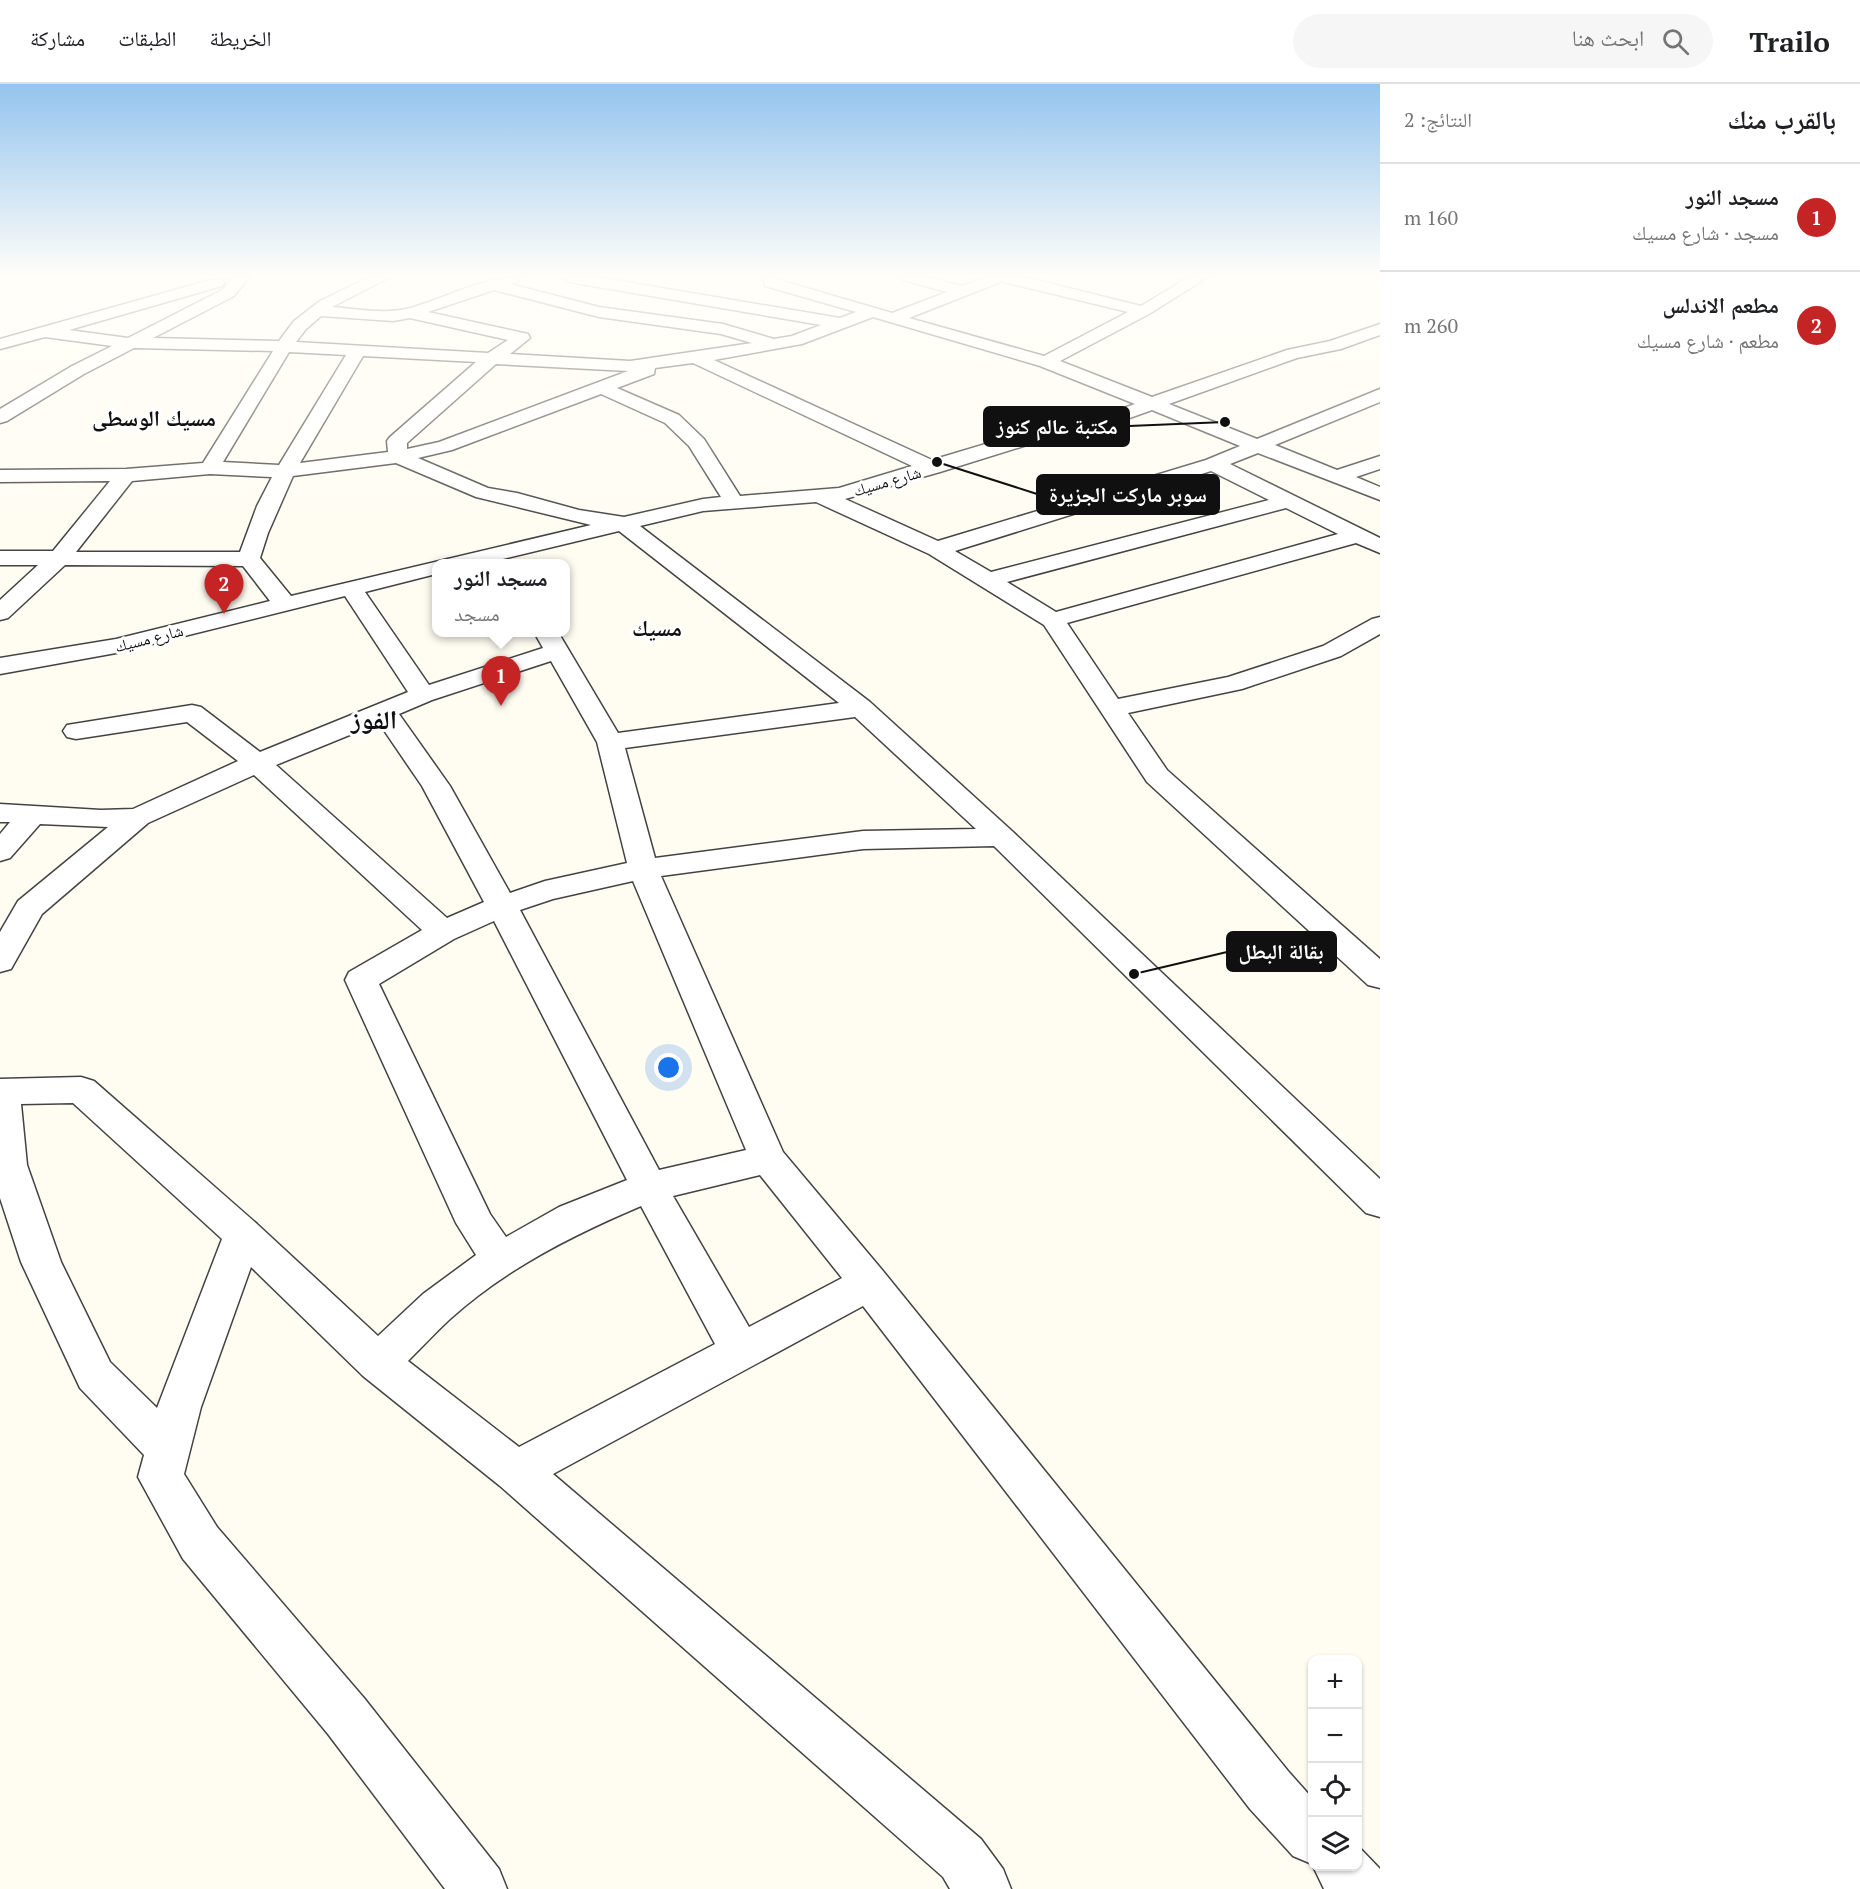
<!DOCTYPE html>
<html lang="ar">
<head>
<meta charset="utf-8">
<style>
  body { margin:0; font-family:"PT Serif","Noto Naskh Arabic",serif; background:#f6f6f6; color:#202124; direction:rtl }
  .controls { position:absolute; right:18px; bottom:18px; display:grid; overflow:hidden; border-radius:12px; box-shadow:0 2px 4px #0004 }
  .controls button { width:54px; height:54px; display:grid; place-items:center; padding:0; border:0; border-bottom:2px solid #e0e0e0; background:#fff; color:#202124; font:30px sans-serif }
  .you { position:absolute; left:669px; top:984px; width:21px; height:21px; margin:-15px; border:4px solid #fff; border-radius:50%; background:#1a73e8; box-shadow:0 0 0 9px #1a73e833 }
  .badge { display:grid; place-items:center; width:39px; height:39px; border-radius:50%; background:#c42423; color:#fff; font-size:20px; font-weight:700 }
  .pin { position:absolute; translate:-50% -50px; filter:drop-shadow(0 2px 3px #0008) }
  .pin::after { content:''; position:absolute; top:32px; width:21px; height:18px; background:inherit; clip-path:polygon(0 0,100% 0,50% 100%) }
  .popup { position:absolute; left:432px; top:475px; width:138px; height:78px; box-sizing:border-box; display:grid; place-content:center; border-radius:12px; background:#fff; filter:drop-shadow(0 2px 4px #0005); font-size:20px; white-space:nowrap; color:#757577 }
  .popup b { font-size:22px; color:#202124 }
  .popup::after { content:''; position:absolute; left:50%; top:100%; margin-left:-12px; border:12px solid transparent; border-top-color:#fff }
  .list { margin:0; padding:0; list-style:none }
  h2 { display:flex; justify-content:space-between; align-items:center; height:78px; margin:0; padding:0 24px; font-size:26px }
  h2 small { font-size:20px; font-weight:400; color:#757577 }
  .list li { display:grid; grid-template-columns:39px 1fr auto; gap:18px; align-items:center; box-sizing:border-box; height:108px; padding:0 24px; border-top:2px solid #e0e0e0 }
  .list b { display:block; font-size:22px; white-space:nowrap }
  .list p { margin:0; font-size:20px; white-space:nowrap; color:#757577 }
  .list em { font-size:20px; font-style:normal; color:#757577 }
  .icon { flex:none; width:33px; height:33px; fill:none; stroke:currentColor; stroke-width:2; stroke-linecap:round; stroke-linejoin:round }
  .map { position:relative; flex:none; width:1380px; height:1805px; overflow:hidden; direction:ltr }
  header { display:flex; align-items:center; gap:36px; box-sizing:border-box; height:84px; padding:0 30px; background:#fff; border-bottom:2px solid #e0e0e0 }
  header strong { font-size:28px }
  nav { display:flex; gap:33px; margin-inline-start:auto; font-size:21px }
  .search { width:420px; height:54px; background:#f6f6f6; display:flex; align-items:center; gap:15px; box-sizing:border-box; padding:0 21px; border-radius:33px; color:#757577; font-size:22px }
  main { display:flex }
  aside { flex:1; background:#fff }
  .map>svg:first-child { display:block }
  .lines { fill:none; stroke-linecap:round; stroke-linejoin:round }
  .minor-casing { stroke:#434343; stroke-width:3 }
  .minor { fill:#fff; fill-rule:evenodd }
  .labels { text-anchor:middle; stroke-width:6; stroke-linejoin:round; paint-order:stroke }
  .far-street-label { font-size:16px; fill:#101010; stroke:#fff }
  .far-district-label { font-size:22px; font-weight:bold; fill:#101010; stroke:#fff }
  .district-label { font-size:26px; font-weight:bold; fill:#101010; stroke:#fff }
  .leader { fill:none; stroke:#101010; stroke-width:2 }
  .callout-dot { fill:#101010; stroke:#fff; stroke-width:2 }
  .callout { fill:#101010; stroke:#101010; stroke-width:2 }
  .callout-label { font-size:21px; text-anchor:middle; font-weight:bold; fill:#fff }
</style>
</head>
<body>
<header>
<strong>Trailo</strong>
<div class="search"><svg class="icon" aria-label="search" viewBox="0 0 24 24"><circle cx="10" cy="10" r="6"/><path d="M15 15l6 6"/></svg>ابحث هنا</div>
<nav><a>الخريطة</a><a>الطبقات</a><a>مشاركة</a></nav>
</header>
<main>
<aside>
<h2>بالقرب منك<small>النتائج: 2</small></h2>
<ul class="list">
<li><span class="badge">1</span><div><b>مسجد النور</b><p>مسجد · شارع مسيك</p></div><em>160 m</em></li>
<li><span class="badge">2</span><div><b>مطعم الاندلس</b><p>مطعم · شارع مسيك</p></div><em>260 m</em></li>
</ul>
</aside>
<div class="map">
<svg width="1380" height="1805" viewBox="0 0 1380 1805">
  <rect width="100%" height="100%" fill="#fffdf2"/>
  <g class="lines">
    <!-- minor casing -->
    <g class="minor-casing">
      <path id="minor" d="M233 193H249L234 212 153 254 279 257 294 237 320 217 369 193H390L332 223C356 225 383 230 406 225 445 215 480 193 520 193L518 197 510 200 599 223 723 240 774 255 792 252 821 241 569 198 561 193H597L840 234 856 228 765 202 763 193H779V196L892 229 947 208 903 196 900 193H927L962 202 987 193H1024L1141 222 1189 193H1208L1149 230 1060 277 1152 313 1287 266 1330 257 1380 240V251L1341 265 1297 274 1169 320 1257 355 1380 305V318L1275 361 1337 386 1380 372V385L1356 393 1380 403V416L1258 369 1230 380 1380 454V469L1356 459 1067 539 1118 615 1228 593 1323 562 1372 535 1380 533V550L1341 572 1242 605 1128 629 1167 686 1380 875V904L1368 901 1147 698 1044 541 929 470 816 418 703 427 640 442 870 618 1012 747 1380 1095V1133L1366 1129 994 762 863 765 661 792 783 1068 883 1187 1288 1687 1312 1714V1780L1293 1772 1250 1725 863 1222 553 1390 981 1755 1003 1785 1011 1805H950L943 1793 500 1402 363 1292 251 1183 201 1323 184 1390 217 1443 364 1614 499 1785 507 1805H445L328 1650 183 1475 138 1393 144 1371 80 1304 21 1178 0 1114V995L81 993 94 997 257 1140 378 1252 423 1210 476 1171 456 1139 345 896 349 888 422 846 254 691 148 739 42 830 11 885 0 888V848L18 817 108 743 40 740 10 774 0 777V750L10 738H0V720L101 726 133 725 238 677 187 638 76 655 67 653 63 647 67 641 192 621 201 623 260 668 408 608 345 512 116 569 0 590V574L116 555 270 517 243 482 65 481 8 534 0 536V516L38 481H0V467H53L110 397 0 398V386L126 385 203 379 273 267 134 264 84 290 7 337 0 339V325L72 282 112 262 45 253 0 265V255L210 196H222L224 199 222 202 69 246 128 254 222 206ZM1003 197 1004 198 1128 228 1044 272 909 234ZM494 206 599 233 721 250 752 259 630 277 510 270 530 254 528 250 428 228ZM321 232 393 237 410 234 508 256 488 269 296 258 306 245ZM873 233 1040 282 1135 320 1107 330 1076 333 932 376 714 276 802 260ZM289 268 346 271 279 381 223 378ZM363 272 476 278 390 353 387 357 388 368 300 379ZM693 279 912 382 839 404 740 412 704 355 679 331 617 304 654 290 655 284ZM496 280 628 287 439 358 407 365V359ZM601 310 665 339 689 362 721 413 703 415 624 433 579 426 517 409 488 404 418 374 452 366ZM1152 326 1240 362 1206 376 938 457 845 415 940 388 1085 343 1110 341ZM396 379 476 413 591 441 291 512 260 474 268 449 293 392ZM1211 387 1269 416 991 488 955 467ZM210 390 272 393 257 422 240 468H76L132 397ZM1286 424 1338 450 1056 528 1007 498ZM619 447 839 619 618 649 558 548H534L543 564 429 601 365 508 436 490V480H482ZM551 577 597 658 627 779 545 797 510 809 450 702 399 630 432 616ZM855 633 976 745 863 747 655 774 625 664ZM379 639 422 702 484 818 447 834 276 681ZM633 797 746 1066 659 1086 520 826 553 815ZM494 837 627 1096 559 1123 506 1153 490 1130 379 900 454 855ZM73 1019 222 1155 157 1324 110 1278 61 1178 27 1081 21 1020ZM760 1091 842 1194 749 1243 673 1112ZM641 1122 715 1260 519 1363 408 1277C422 1263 436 1248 450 1235 505 1185 573 1151 641 1122Z
        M1358 1762 1380 1785V1805H1324L1313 1782H1358Z"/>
    </g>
    <!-- minor -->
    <use href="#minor" class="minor"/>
  </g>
  <!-- sky -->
  <linearGradient id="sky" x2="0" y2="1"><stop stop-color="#94c4ee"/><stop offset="0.43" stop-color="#fffef9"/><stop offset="1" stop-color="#fffef9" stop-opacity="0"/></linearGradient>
  <rect width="1380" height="446" fill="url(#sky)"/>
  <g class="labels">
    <!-- far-street labels -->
    <g class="far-street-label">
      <text transform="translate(887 397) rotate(-16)" y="6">شارع مسيك</text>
      <text transform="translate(149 554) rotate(-14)" y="6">شارع مسيك</text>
    </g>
    <!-- far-district labels -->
    <g class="far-district-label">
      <text x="154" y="342">مسيك الوسطى</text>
      <text x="657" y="552">مسيك</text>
    </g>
    <!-- district labels -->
    <g class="district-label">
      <text x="374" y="645">الفوز</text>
    </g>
  </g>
  <!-- callouts -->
  <path class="leader" d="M1225 338L1129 342M937 378L1037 410M1134 890L1227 868"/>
  <g class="callout-dot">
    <circle cx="1225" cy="338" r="6"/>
    <circle cx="937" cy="378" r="6"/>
    <circle cx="1134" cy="890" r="6"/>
  </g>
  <g class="callout">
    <rect x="984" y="323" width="145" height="39" rx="6"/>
    <rect x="1037" y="391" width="182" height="39" rx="6"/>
    <rect x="1227" y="848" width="109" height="39" rx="6"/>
  </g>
  <g class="callout-label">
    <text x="1057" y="350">مكتبة عالم كنوز</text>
    <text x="1128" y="418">سوبر ماركت الجزيرة</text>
    <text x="1281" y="875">بقالة البطل</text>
  </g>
</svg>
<div class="controls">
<button>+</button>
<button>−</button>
<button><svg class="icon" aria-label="locate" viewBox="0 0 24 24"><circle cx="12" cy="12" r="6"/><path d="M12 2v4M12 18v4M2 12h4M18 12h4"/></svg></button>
<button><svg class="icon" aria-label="layers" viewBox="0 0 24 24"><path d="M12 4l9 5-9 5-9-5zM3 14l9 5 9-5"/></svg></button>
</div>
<div class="you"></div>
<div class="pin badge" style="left:501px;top:622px">1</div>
<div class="popup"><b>مسجد النور</b>مسجد</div>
<div class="pin badge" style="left:224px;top:530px">2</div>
</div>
</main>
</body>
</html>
